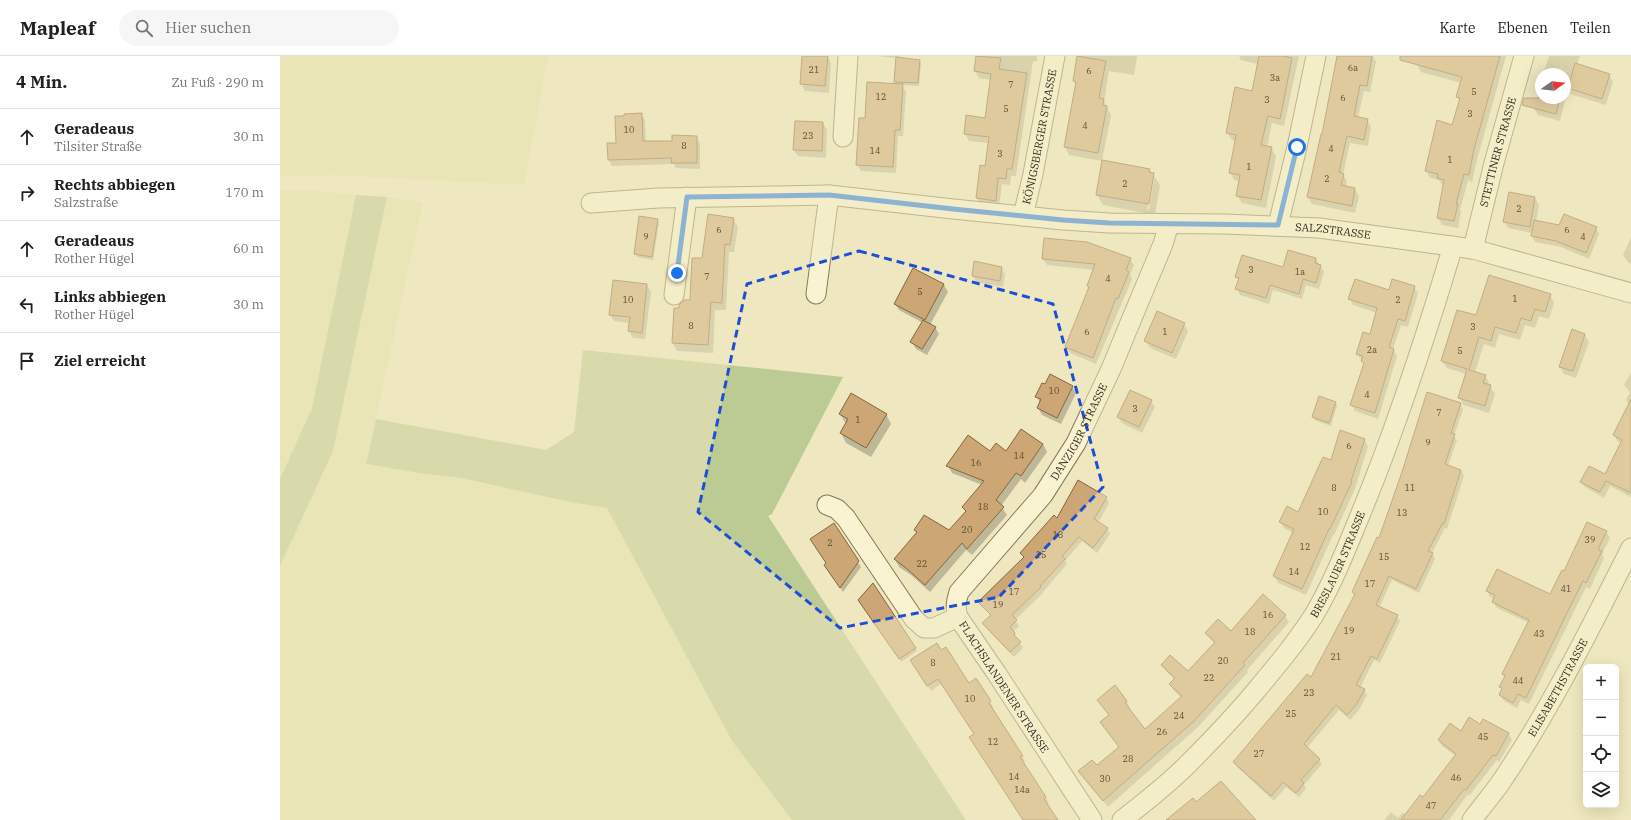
<!DOCTYPE html>
<html lang="de">
<head>
<meta charset="utf-8">
<style>
  body { margin:0; font-family:"IBM Plex Serif",serif; background:#f6f6f6; color:#202124 }
  .controls { position:absolute; right:12px; bottom:12px; display:grid; overflow:hidden; border-radius:6px; box-shadow:0 4px 16px #0002 }
  .controls button { width:36px; height:36px; display:grid; place-items:center; padding:0; border:0; border-bottom:1px solid #e0e0e0; background:#fff; color:#202124; font:20px sans-serif }
  .compass { position:absolute; left:1255px; top:12px; width:36px; height:36px; border-radius:50%; background:#fff; box-shadow:0 4px 16px #0002; rotate:76deg }
  .stop { position:absolute; width:12px; height:12px; margin:-9px; border:3px solid #1a73e8; border-radius:50%; background:#fff }
  .stop.end { background:#1a73e8; border-color:#fff; box-shadow:0 1px 4px #0008 }
  .list { margin:0; padding:0; list-style:none }
  h2 { display:flex; justify-content:space-between; align-items:center; height:52px; margin:0; padding:0 16px; font-size:17px }
  h2 small { font-size:13px; font-weight:400; color:#757577 }
  .list li { display:grid; grid-template-columns:26px 1fr auto; gap:12px; align-items:center; box-sizing:border-box; height:56px; padding:0 16px; border-top:1px solid #e0e0e0 }
  .list b { display:block; font-size:15px; white-space:nowrap }
  .list p { margin:0; font-size:13px; white-space:nowrap; color:#757577 }
  .list em { font-size:13px; font-style:normal; color:#757577 }
  .icon { flex:none; width:22px; height:22px; fill:none; stroke:currentColor; stroke-width:2; stroke-linecap:round; stroke-linejoin:round }
  .map { position:relative; flex:none; width:1351px; height:764px; overflow:hidden }
  header { display:flex; align-items:center; gap:24px; box-sizing:border-box; height:56px; padding:0 20px; background:#fff; border-bottom:1px solid #e0e0e0 }
  header strong { font-size:19px }
  nav { display:flex; gap:22px; margin-inline-start:auto; font-size:14px }
  .search { width:280px; height:36px; background:#f6f6f6; display:flex; align-items:center; gap:10px; box-sizing:border-box; padding:0 14px; border-radius:22px; color:#757577; font-size:15px }
  main { display:flex }
  aside { flex:1; background:#fff }
  .map>svg:first-child { display:block }
  .farmland { fill:#e3e3ad }
  .green { fill:#bccb94 }
  .shadow { fill:#0003; fill-rule:evenodd }
  .building { fill:#cca775; stroke:#85663e }
  .lines { fill:none; stroke-linecap:round; stroke-linejoin:round }
  .street-casing { stroke:#867858; stroke-width:21 }
  .street { stroke:#f9f3d2; stroke-width:19 }
  .route { stroke:#1a73e8; stroke-width:5 }
  .marked { fill:none; stroke:#1d4ed8; stroke-width:3; stroke-dasharray:8 5; stroke-linejoin:round }
  .labels { text-anchor:middle; stroke-width:3; stroke-linejoin:round; paint-order:stroke }
  .number-label { font-size:9px; fill:#5c4c32 }
  .street-label { font-size:11px; fill:#362d1c; stroke:#f5f0cf }
</style>
</head>
<body>
<header>
<strong>Mapleaf</strong>
<div class="search"><svg class="icon" aria-label="search" viewBox="0 0 24 24"><circle cx="10" cy="10" r="6"/><path d="M15 15l6 6"/></svg>Hier suchen</div>
<nav><a>Karte</a><a>Ebenen</a><a>Teilen</a></nav>
</header>
<main>
<aside>
<h2>4 Min.<small>Zu Fuß · 290 m</small></h2>
<ul class="list">
<li><svg class="icon" aria-label="ahead" viewBox="0 0 24 24"><path d="M12 20V5M6 11l6-6 6 6"/></svg><div><b>Geradeaus</b><p>Tilsiter Straße</p></div><em>30 m</em></li>
<li><svg class="icon" aria-label="right" viewBox="0 0 24 24"><path d="M7 20v-9h11M14 6l5 5-5 5"/></svg><div><b>Rechts abbiegen</b><p>Salzstraße</p></div><em>170 m</em></li>
<li><svg class="icon" aria-label="ahead" viewBox="0 0 24 24"><path d="M12 20V5M6 11l6-6 6 6"/></svg><div><b>Geradeaus</b><p>Rother Hügel</p></div><em>60 m</em></li>
<li><svg class="icon" aria-label="left" viewBox="0 0 24 24"><path d="M17 20v-9H6M10 6l-5 5 5 5"/></svg><div><b>Links abbiegen</b><p>Rother Hügel</p></div><em>30 m</em></li>
<li><svg class="icon" aria-label="arrive" viewBox="0 0 24 24"><path d="M6 21V4h12l-3 4 3 4H6"/></svg><div><b>Ziel erreicht</b></div></li>
</ul>
</aside>
<div class="map">
<svg width="1351" height="764" viewBox="0 0 1351 764">
  <rect width="100%" height="100%" fill="#eee7bf"/>
  <!-- farmland -->
  <path class="farmland" d="M0 0H268L244 129 53 119 0 120Z
    M0 134H31L76 139 32 352 0 423Z
    M107 141 143 146 86 408 139 417 181 422 290 446 327 452 452 685 512 764H0V510L53 395Z"/>
  <!-- green -->
  <path class="green" d="M76 139 107 141 53 395 0 510V423L32 352Z
    M303 294 563 321 492 458 488 460 686 764H512L452 685 327 452 290 446 181 422 139 417 86 408 96 363 266 394 294 376Z"/>
  <!-- shadow -->
  <path class="shadow" d="M523 0H547L551 7 549 37 525 35 521 28Z
    M596 0H619V3L639 5 641 8 639 30 622 29 626 36 623 80H618L616 117 581 115 577 109 586 63 617 29 615 25 617 2Z
    M697 0 707 1V0H757V5H753L736 120H731L730 129 722 128 719 151 701 149 697 142 706 111 709 87 689 85 685 78 706 63 711 24 699 22 695 15Z
    M800 0H856L857 1 854 19 829 15 824 46 831 59 822 105 789 99 785 91 796 29 794 25Z
    M959 0H1019L1004 70 992 67 987 91 991 92 996 100 986 152 962 147 957 139 960 125 954 124 950 116 955 85 952 84 947 77 973 36 978 8 961 4Z
    M1059 0H1093L1096 6 1090 36 1084 35 1078 62 1087 64 1091 71 1088 90 1070 87 1063 119 1067 125 1066 131 1075 133 1079 140 1075 157 1032 148 1028 141 1043 79Z
    M1139 0H1226L1198 100 1192 126 1188 124 1180 154 1181 156 1178 172 1162 169 1158 162 1164 129H1162L1159 124 1150 122 1146 114 1173 70 1180 46 1177 41 1181 27 1141 16 1137 9Z
    M1269 0H1300L1297 9 1329 19 1333 26 1326 49 1287 37 1280 65 1258 59 1254 52 1261 27V42H1285V18H1263Z
    M361 58 365 64 366 86H393L416 80 420 87V113L396 112 394 108 332 110 329 104 328 88H337Z
    M543 67 547 74 546 102 518 100 514 94Z
    M869 113 880 129 875 159 823 149 817 139ZM873 122 874 123 869 154 867 153Z
    M1230 137 1255 142 1259 149 1256 165 1280 170 1316 172 1319 178 1309 203 1281 191 1255 186 1252 180V177L1228 172 1224 165Z
    M360 161 377 164 379 167 373 204 357 201 355 198Z
    M453 163 458 171 454 196H449L446 254H435L433 297 397 295 393 287 400 253 410 245 423 203Z
    M1351 182V208L1348 206 1343 199Z
    M963 200 1003 213 1036 203 1044 216 1039 233 1026 229 1022 243 993 234 989 248 960 239 957 233 959 225 956 221Z
    M763 203H850L854 209 850 219 852 223 816 308 790 297 786 291 809 233 808 230 814 214 767 209Z
    M721 212 725 218 723 231 696 226 693 220Z
    M634 213 664 229 668 236 650 269 655 271 659 278 647 299 636 293 632 286 643 267 619 254 615 248Z
    M367 229 371 236 365 283 353 282 349 275 350 267 334 265 330 259Z
    M1134 231 1138 237 1128 271 1121 269 1113 293 1117 300 1098 363 1075 355 1072 349 1085 309 1077 298 1091 279 1097 257 1073 249 1070 243Z
    M1270 239 1274 247 1269 263 1259 260 1255 272 1245 269 1240 284 1219 278 1215 292 1204 288 1195 316 1205 320 1209 327 1208 329 1210 330 1215 338 1209 357 1180 348 1183 353 1174 380 1177 384 1168 410 1181 414 1184 420 1167 473 1165 472 1152 497 1155 503 1139 537 1112 524 1099 552 1117 560 1120 565 1100 607 1094 604 1080 632 1084 634 1087 639 1079 654 1070 664 1059 654 1027 692 1039 703 1042 708 1024 729 1026 732 1019 741 1006 731 994 745 957 711 954 706 1031 623 1075 540 1073 536 1100 483 1123 416 1148 337 1183 348 1179 341 1186 318 1167 312 1162 305 1196 261Z
    M904 268 908 275 896 303 870 292 866 285Z
    M1305 279 1309 286 1296 322 1284 318 1280 311Z
    M1351 317V441L1330 430 1324 442 1305 431 1301 426 1326 420 1342 387 1337 385 1334 379 1349 349 1346 344 1350 336 1344 329Z
    M765 330H792L796 337 781 368 762 359 758 352 760 347 757 341Z
    M871 345 875 351 862 377 842 367 838 361Z
    M1055 346 1057 350 1051 370 1034 364 1033 361Z
    M560 358H606L611 368 591 401 566 387 561 377 566 368Z
    M1084 383 1088 390 1075 433 1054 479H1053L1026 539 998 527 994 520 1013 477 1004 472 1000 466 1018 457 1051 405Z
    M763 388 767 396 745 427 741 423 721 450 727 459 692 499 686 494 650 536 631 519 619 511 615 503 637 478 635 474 670 475 686 456 683 451 702 429 672 417 668 410 711 396 726 397Z
    M826 441 829 447 818 467 827 473 830 478 817 497 802 485 785 505 787 508 763 536V537L735 564 739 570 733 576 743 592 734 601 707 573 704 567 711 560 699 546 744 502 742 497 778 463Z
    M554 468 581 511 563 536 548 513 547 508Z
    M1326 476 1330 482 1322 498 1324 502 1310 533 1306 531 1249 648 1241 644 1237 652 1224 645 1220 639 1223 634 1220 631 1225 622 1223 618 1249 567 1217 552 1213 546 1215 543 1210 541 1207 535 1271 540 1284 516Z
    M581 547 635 592 637 595 621 606Z
    M1005 560 1009 566 967 614 968 616 918 671 828 751 800 716 817 711 839 691 821 667 830 660 835 631 847 646 850 652 849 653 865 674 902 642 894 635 891 629 895 624 886 615 882 609 908 617 935 588 927 578 951 576Z
    M635 610 688 629 710 646 713 651 711 652 742 700 745 706 743 707 766 742 769 747 767 748 777 764H744L695 678 662 627 651 635Z
    M1200 670 1228 677 1232 684 1219 706 1217 704 1189 740 1188 738 1169 764H1104L1111 756 1118 762 1123 756 1126 759 1143 743 1176 700 1162 690 1159 684Z"/>
  <!-- building -->
  <path class="building" d="M522 0H548L545 30 520 28Z
    M696 0 721 2 719 13 747 17 732 113H727L726 123 718 122 716 145 696 142 700 109 705 110 709 81 684 78 686 59 705 62 711 18 694 15Z
    M797 0 826 5 819 42 824 43 823 49 827 50 818 97 784 91 796 26 793 25Z
    M979 0H1003L1012 2 1000 63 988 60 981 89 992 91 981 144 956 140 960 119 949 117 956 79 946 77 955 31 972 35Z
    M1057 0H1092L1087 30 1080 29 1074 60 1088 63 1084 84 1067 80 1059 116 1064 118 1061 129 1075 132 1072 150 1027 141 1041 78H1042Z
    M1120 0H1220L1194 93 1189 119 1184 118 1176 148H1178L1174 165 1157 162 1164 124 1157 122 1158 118 1145 115 1157 64 1172 69 1180 42 1176 41 1182 21 1120 4Z
    M616 1 640 4 638 27 614 26Z
    M1295 7 1330 18 1322 43 1288 32Z
    M587 26 623 28 620 74H615L613 111 576 109 579 62H585Z
    M1244 42H1280L1276 58 1242 49Z
    M362 57 363 85H392V79L417 80V107H391L392 102 328 104 327 87H336L335 60H344V58Z
    M515 65 543 66 542 95 513 94Z
    M822 104 870 113 869 116 874 117 869 148 816 139Z
    M1229 136 1255 141 1250 171 1223 166Z
    M428 158 454 162 450 189 445 188 442 247 431 246 428 289 392 287 394 252H399V249L404 244H410L412 202H422Z
    M1284 158 1317 171 1306 197 1276 185 1251 180 1254 164 1279 169Z
    M359 160 378 163 372 201 354 198Z
    M764 182 807 186 851 202 846 214 849 216 838 243 836 242 813 302 785 291 809 231 807 230 815 208 762 203Z
    M1008 194 1036 202 1035 207 1041 209 1036 227 1023 223 1019 238 990 229 986 242 955 233 959 222 955 221 962 199 1003 211Z
    M694 205 722 211 720 225 692 220Z
    M633 212 664 228 645 264 614 248Z
    M1209 219 1271 238 1265 256 1255 253 1251 265 1241 262 1236 277 1215 271 1211 285 1199 281 1189 314 1206 319 1203 327 1211 329 1205 350 1178 342 1187 313 1161 305 1177 254 1196 259Z
    M1075 223 1109 234 1112 223 1135 230 1125 265 1118 263 1109 291 1114 293 1095 357 1070 349 1084 307 1081 305 1083 300 1076 298 1083 276 1090 278 1097 252 1068 243Z
    M333 224 367 228 362 277 348 275 350 261 329 259Z
    M877 255 905 267 892 297 864 285Z
    M643 264 656 271 642 293 630 286Z
    M1292 273 1305 278 1293 315 1279 311Z
    M770 318 793 330 777 362 757 352 761 343 755 341 762 327 765 328Z
    M850 334 872 344 859 371 837 361Z
    M1147 336 1181 347 1171 377 1175 378 1165 408 1181 414 1164 468H1162L1148 495 1153 497 1136 533 1109 520 1096 549 1118 559 1097 603 1091 600 1076 629 1085 633 1076 649 1067 659 1056 649 1024 688 1040 703 1021 724 1024 727 1016 737 1003 726 991 740 953 706 1027 618 1031 621 1075 538 1072 536 1097 481 1099 482 1122 416Z
    M571 337 607 358 586 392 560 377 568 363 559 358Z
    M1039 340 1056 346 1049 367 1032 361Z
    M1351 343V437L1326 425 1320 436 1300 426 1309 410 1325 418 1342 384 1333 379Z
    M741 373 763 388 741 420 736 417 716 444 724 451 687 493 682 487 645 529 626 512 614 503 637 476 634 474 644 459 669 474 686 455 682 451 704 425 666 410 688 379 710 395 716 387 726 395Z
    M1060 374 1085 383 1071 425 1072 426 1050 473H1049L1022 533 993 520 1014 473 999 466 1007 450 1018 456 1043 401 1051 404Z
    M798 424 827 441 814 463 828 472 813 492 799 481 782 500 785 503 760 530 761 531 732 559 737 564 730 571 735 577 734 579 741 586 730 596 702 567 711 559 698 546 744 501 740 497 774 459 777 462Z
    M1307 466 1327 475 1318 493 1322 495 1306 527 1303 525 1284 563 1246 642 1238 638 1233 647 1219 639 1222 632 1219 631 1225 620 1222 618 1249 564 1212 546 1215 539 1206 535 1217 513 1270 538 1282 514 1284 515Z
    M554 467 579 505 560 532 544 509 546 507 530 483Z
    M593 527 636 592 619 603 578 544Z
    M983 538 1006 559 963 607 965 609 914 665 823 745 798 715 812 704 817 709 839 691 820 666 829 659 817 644 835 629 847 645 845 647 865 673 902 640 889 628 895 622 881 609 890 599 908 615 935 586 925 577 938 563 951 575Z
    M657 587 661 594 666 591 689 627 696 622 711 645 709 647 743 700 740 701 766 741 764 743 778 764H743L689 681 694 678 658 623 647 630 630 604Z
    M1189 661 1200 668 1203 663 1229 677 1216 700 1213 699 1186 734 1184 733 1160 764H1121L1140 739 1143 741 1176 698 1158 684 1170 667 1181 675Z
    M941 725 976 764H886L913 742 916 746Z"/>
  <g class="lines">
    <!-- street casing -->
    <g class="street-casing">
      <g id="street">
        <path d="M563 81 568 0"/>
        <path id="s1" d="M311 147 378 142 549 139 673 153 783 164 829 167 945 168 1039 172 1193 193 1351 237"/>
        <path id="s2" d="M743 160 753 118 775 0"/>
        <path d="M998 169 1017 91 1036 0"/>
        <path id="s3" d="M1193 193 1214 107 1244 0"/>
        <path d="M536 238 549 139"/>
        <path d="M394 239 407 141"/>
        <path d="M547 449 557 453 566 462 634 563 644 572H654L678 561"/>
        <path id="s4" d="M812 764 717 618 678 561C675 551 676 546 679 536L763 439 796 387 831 313 850 267 883 188 889 168"/>
        <path id="s5" d="M842 764C864 747 887 729 907 709 930 686 953 662 974 637 995 612 1016 587 1034 559 1053 527 1067 491 1081 457 1117 370 1146 280 1173 190"/>
        <path id="s6" d="M1192 764C1202 750 1214 737 1223 723 1271 652 1312 569 1351 492"/>
      </g>
    </g>
    <!-- street -->
    <use href="#street" class="street"/>
  </g>
  <g class="lines">
    <!-- route -->
    <path class="route" d="M397 217 407 141 549 139 673 153 783 164 829 167 998 169 1017 91"/>
  </g>
  <!-- marked area -->
  <path d="M0 0H1351V764H0ZM579 195 773 248 823 431 719 541 560 572 418 456 467 228Z" fill="#eee7bf" fill-opacity=".55" fill-rule="evenodd"/>
  <path class="marked" d="M579 195 773 248 823 431 719 541 560 572 418 456 467 228Z"/>
  <g class="labels">
    <!-- number labels -->
    <g class="number-label">
      <text x="1073" y="15">6a</text>
      <text x="534" y="17">21</text>
      <text x="809" y="18">6</text>
      <text x="995" y="25">3a</text>
      <text x="731" y="32">7</text>
      <text x="1194" y="39">5</text>
      <text x="601" y="44">12</text>
      <text x="1063" y="45">6</text>
      <text x="987" y="47">3</text>
      <text x="726" y="56">5</text>
      <text x="1190" y="61">3</text>
      <text x="805" y="73">4</text>
      <text x="349" y="77">10</text>
      <text x="528" y="83">23</text>
      <text x="404" y="93">8</text>
      <text x="1051" y="96">4</text>
      <text x="595" y="98">14</text>
      <text x="720" y="101">3</text>
      <text x="1170" y="107">1</text>
      <text x="969" y="114">1</text>
      <text x="1047" y="126">2</text>
      <text x="845" y="131">2</text>
      <text x="1239" y="156">2</text>
      <text x="439" y="177">6</text>
      <text x="1287" y="177">6</text>
      <text x="366" y="184">9</text>
      <text x="1303" y="184">4</text>
      <text x="971" y="217">3</text>
      <text x="1020" y="219">1a</text>
      <text x="427" y="224">7</text>
      <text x="828" y="226">4</text>
      <text x="640" y="239">5</text>
      <text x="1235" y="246">1</text>
      <text x="348" y="247">10</text>
      <text x="1118" y="247">2</text>
      <text x="411" y="273">8</text>
      <text x="1193" y="274">3</text>
      <text x="807" y="279">6</text>
      <text x="885" y="279">1</text>
      <text x="1092" y="297">2a</text>
      <text x="1180" y="298">5</text>
      <text x="774" y="338">10</text>
      <text x="1087" y="342">4</text>
      <text x="855" y="356">3</text>
      <text x="1159" y="360">7</text>
      <text x="578" y="367">1</text>
      <text x="1148" y="390">9</text>
      <text x="1069" y="393">6</text>
      <text x="739" y="403">14</text>
      <text x="696" y="410">16</text>
      <text x="1054" y="435">8</text>
      <text x="1130" y="435">11</text>
      <text x="703" y="454">18</text>
      <text x="1043" y="459">10</text>
      <text x="1122" y="460">13</text>
      <text x="687" y="477">20</text>
      <text x="778" y="482">13</text>
      <text x="1310" y="487">39</text>
      <text x="550" y="490">2</text>
      <text x="1025" y="494">12</text>
      <text x="761" y="502">15</text>
      <text x="1104" y="504">15</text>
      <text x="642" y="511">22</text>
      <text x="1014" y="519">14</text>
      <text x="1090" y="531">17</text>
      <text x="1286" y="536">41</text>
      <text x="734" y="539">17</text>
      <text x="718" y="552">19</text>
      <text x="988" y="562">16</text>
      <text x="1069" y="578">19</text>
      <text x="970" y="579">18</text>
      <text x="1259" y="581">43</text>
      <text x="1056" y="604">21</text>
      <text x="943" y="608">20</text>
      <text x="653" y="610">8</text>
      <text x="929" y="625">22</text>
      <text x="1238" y="628">44</text>
      <text x="1029" y="640">23</text>
      <text x="690" y="646">10</text>
      <text x="1011" y="661">25</text>
      <text x="899" y="663">24</text>
      <text x="882" y="679">26</text>
      <text x="1203" y="684">45</text>
      <text x="713" y="689">12</text>
      <text x="979" y="701">27</text>
      <text x="848" y="706">28</text>
      <text x="734" y="724">14</text>
      <text x="1176" y="725">46</text>
      <text x="825" y="726">30</text>
      <text x="742" y="737">14a</text>
      <text x="1151" y="753">47</text>
    </g>
    <!-- street labels -->
    <g class="street-label">
      <text dy="4" stroke="none"><textPath href="#s2" startOffset="81">KÖNIGSBERGER STRASSE</textPath></text>
      <text dy="4" stroke="none"><textPath href="#s3" startOffset="100">STETTINER STRASSE</textPath></text>
      <text dy="4" stroke="none"><textPath href="#s1" startOffset="744">SALZSTRASSE</textPath></text>
      <text dy="4" stroke="none"><textPath href="#s4" startOffset="470">DANZIGER STRASSE</textPath></text>
      <text dy="4" stroke="none"><textPath href="#s5" startOffset="338">BRESLAUER STRASSE</textPath></text>
      <text transform="translate(724 631) rotate(57)" y="4">FLACHSLANDENER STRASSE</text>
      <text dy="4" stroke="none"><textPath href="#s6" startOffset="158">ELISABETHSTRASSE</textPath></text>
    </g>
  </g>
</svg>
<div class="controls">
<button>+</button>
<button>−</button>
<button><svg class="icon" aria-label="locate" viewBox="0 0 24 24"><circle cx="12" cy="12" r="6"/><path d="M12 2v4M12 18v4M2 12h4M18 12h4"/></svg></button>
<button><svg class="icon" aria-label="layers" viewBox="0 0 24 24"><path d="M12 4l9 5-9 5-9-5zM3 14l9 5 9-5"/></svg></button>
</div>
<svg class="compass" viewBox="-18 -18 36 36"><path d="M0-13l5 13h-10z" fill="#e53935"/><path d="M0 13l5-13h-10z" fill="#757577"/></svg>
<div class="stop" style="left:1017px;top:91px"></div>
<div class="stop end" style="left:397px;top:217px"></div>
</div>
</main>
</body>
</html>
